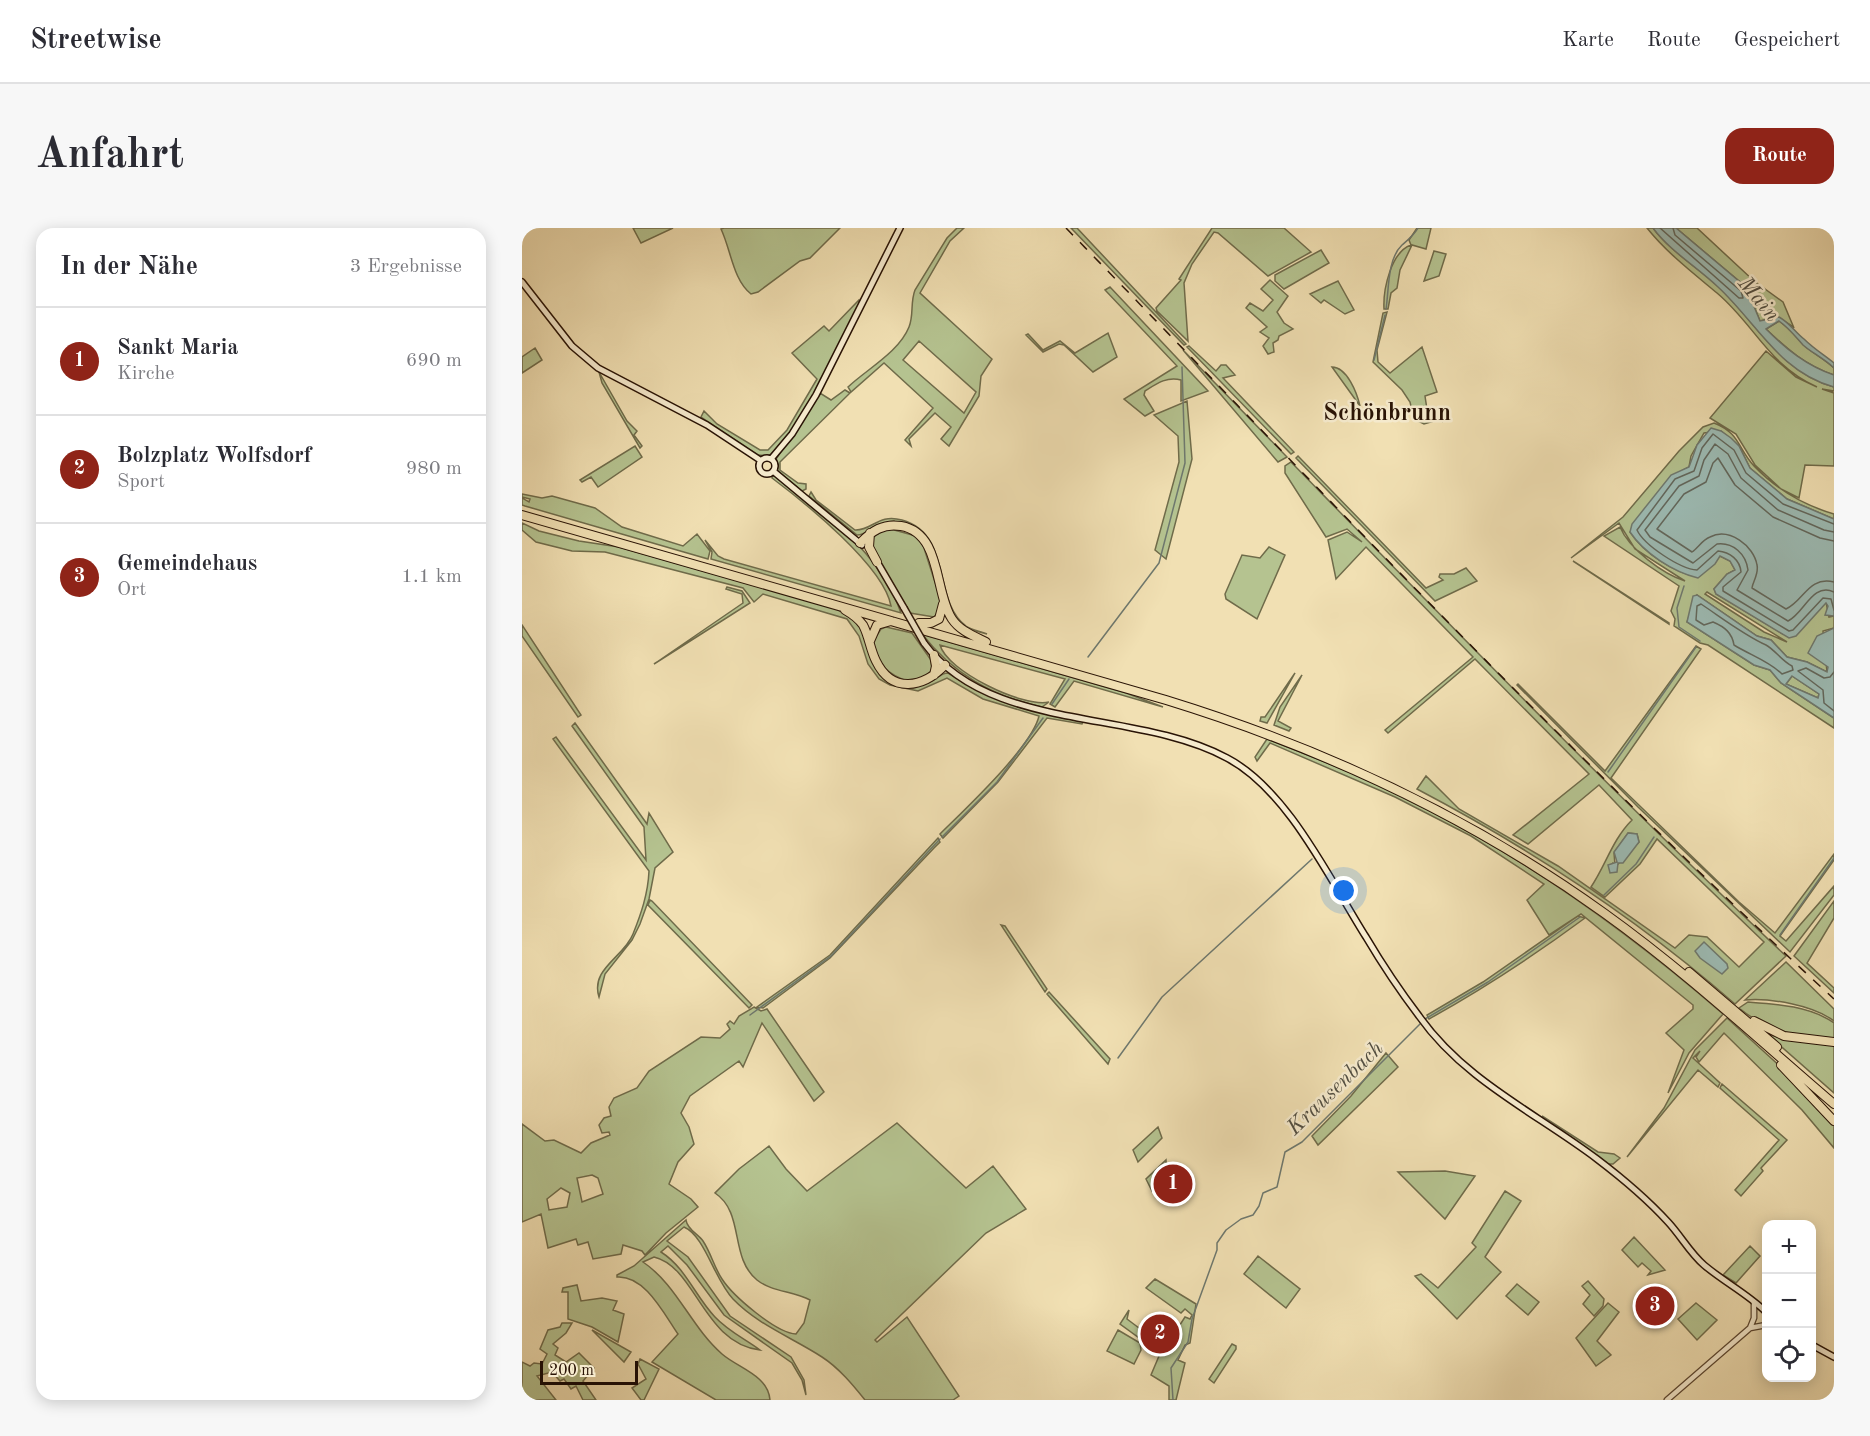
<!DOCTYPE html>
<html lang="de">
<head>
<meta charset="utf-8">
<style>
  body { margin:0; font-family:"Old Standard TT",serif; background:#f7f7f7; color:#2b2b33 }
  .controls { position:absolute; right:18px; bottom:18px; display:grid; overflow:hidden; border-radius:12px; box-shadow:0 3px 15px #0003 }
  .controls button { width:54px; height:54px; display:grid; place-items:center; padding:0; border:0; border-bottom:2px solid #e1e1e2; background:#fff; color:#2b2b33; font:30px sans-serif }
  .scale { position:absolute; left:18px; bottom:15px; width:98px; box-sizing:border-box; padding-left:6px; border:3px solid #291305; border-top:0; font-size:16px; line-height:21px; white-space:nowrap; color:#291305; -webkit-text-stroke:4px #f6ebce; paint-order:stroke }
  .you { position:absolute; left:822px; top:663px; width:21px; height:21px; margin:-15px; border:4px solid #fff; border-radius:50%; background:#1a73e8; box-shadow:0 0 0 9px #1a73e833 }
  .badge { display:grid; place-items:center; width:39px; height:39px; border-radius:50%; background:#8f2418; color:#fff; font-size:20px; font-weight:700 }
  .pin { position:absolute; translate:-50% -50%; border:3px solid #fff; box-shadow:0 2px 6px #0006 }
  .list { margin:0; padding:0; list-style:none }
  h2 { display:flex; justify-content:space-between; align-items:center; height:78px; margin:0; padding:0 24px; font-size:26px }
  h2 small { font-size:20px; font-weight:400; color:#7c7c81 }
  .list li { display:grid; grid-template-columns:39px 1fr auto; gap:18px; align-items:center; box-sizing:border-box; height:108px; padding:0 24px; border-top:2px solid #e1e1e2 }
  .list b { display:block; font-size:22px; white-space:nowrap }
  .list p { margin:0; font-size:20px; white-space:nowrap; color:#7c7c81 }
  .list em { font-size:20px; font-style:normal; color:#7c7c81 }
  .icon { flex:none; width:33px; height:33px; fill:none; stroke:currentColor; stroke-width:2; stroke-linecap:round; stroke-linejoin:round }
  .map { position:relative; flex:none; width:1312px; height:1172px; overflow:hidden; border-radius:18px }
  header { display:flex; align-items:center; gap:36px; box-sizing:border-box; height:84px; padding:0 30px; background:#fff; border-bottom:2px solid #e1e1e2 }
  header strong { font-size:28px }
  nav { display:flex; gap:33px; margin-inline-start:auto; font-size:21px }
  .intro { display:flex; align-items:center; justify-content:space-between; box-sizing:border-box; height:144px; padding:0 36px }
  h1 { margin:0; font-size:42px }
  .button { padding:15px 27px; border-radius:18px; background:#8f2418; color:#fff; font-size:21px; font-weight:700 }
  main { display:flex; gap:36px; padding:0 36px }
  aside { flex:1; background:#fff; border-radius:18px; box-shadow:0 3px 15px #0003 }
  .map>svg:first-child { display:block }
  .green { fill:#b5c390; stroke:#6f6b4a; stroke-width:1.5; fill-rule:evenodd }
  .water { fill:#9cbbb4; stroke:#6e786e; stroke-width:1.5; fill-rule:evenodd }
  .lines { fill:none; stroke-linecap:round; stroke-linejoin:round }
  .shore { stroke:#62675c; stroke-width:1.5 }
  .stream { stroke:#6e786e; stroke-width:1.5 }
  .tertiary-casing { stroke:#5b4630; stroke-width:7 }
  .secondary-casing { stroke:#291305; stroke-width:8 }
  .motorway-casing { stroke:#291305; stroke-width:10 }
  .tertiary { stroke:#f6ebce; stroke-width:4.5 }
  .secondary { stroke:#f6ebce; stroke-width:5 }
  .motorway { stroke:#f1e0b3; stroke-width:8 }
  .rail { stroke:#291305; stroke-width:1.5; stroke-dasharray:10 10; stroke-linecap:butt }
  .secondary-bridge-casing { stroke:#291305; stroke-width:8; stroke-linecap:butt }
  .secondary-bridge { stroke:#f6ebce; stroke-width:5 }
  .labels { text-anchor:middle; stroke-width:5; stroke-linejoin:round; paint-order:stroke }
  .water-label { font-size:22px; font-style:italic; fill:#514e42; stroke:#f6ebce }
  .quarter-label { font-size:24px; font-weight:bold; fill:#291305; stroke:#f6ebce }
</style>
</head>
<body>
<header>
<strong>Streetwise</strong>
<nav><a>Karte</a><a>Route</a><a>Gespeichert</a></nav>
</header>
<div class="intro"><h1>Anfahrt</h1><a class="button">Route</a></div>
<main>
<aside>
<h2>In der Nähe<small>3 Ergebnisse</small></h2>
<ul class="list">
<li><span class="badge">1</span><div><b>Sankt Maria</b><p>Kirche</p></div><em>690 m</em></li>
<li><span class="badge">2</span><div><b>Bolzplatz Wolfsdorf</b><p>Sport</p></div><em>980 m</em></li>
<li><span class="badge">3</span><div><b>Gemeindehaus</b><p>Ort</p></div><em>1.1 km</em></li>
</ul>
</aside>
<div class="map">
<svg width="1312" height="1172" viewBox="0 0 1312 1172">
  <rect width="100%" height="100%" fill="#f1e0b3"/>
  <filter id="stains"><feTurbulence type="fractalNoise" baseFrequency=".00333" numOctaves="4"/><feColorMatrix values="0 0 0 0 .2 0 0 0 0 .09 0 0 0 0 .02 0 0 0 .5 -.17"/></filter>
  <radialGradient id="worn" r=".72"><stop offset=".6" stop-color="#630" stop-opacity="0"/><stop offset="1" stop-color="#630" stop-opacity=".3"/></radialGradient>
  <!-- green -->
  <path class="green" d="M111 0H151L119 15Z
    M202 0H318L288 30 278 33 236 64 229 66C211 52 209 22 199 1Z
    M435 0H442L428 13 398 65 470 131 459 148 457 168 427 218 419 211 429 199 413 185 387 211 389 218 383 212 411 180 362 135 329 164 326 159C345 141 377 124 387 99 392 87 388 75 393 62L425 10ZM397 113 454 164 442 185 381 132Z
    M549 0H555L664 116 662 117Z
    M690 0H762L789 24 746 48 696 5 692 4 670 36 662 55 666 113 635 83 634 80 659 52 657 51Z
    M895 0H909L904 21 890 17 878 42 875 60 869 65 866 81H862C861 61 869 24 889 17L887 12Z
    M1125 0H1131C1148 23 1175 39 1196 58 1234 94 1259 145 1312 159V163L1300 161 1312 165V238L1283 237 1277 270 1259 261 1233 237 1214 206 1188 190 1244 123 1274 149 1295 159C1246 137 1233 97 1195 65 1171 45 1145 25 1125 0Z
    M1154 0H1175L1232 53 1261 74 1272 100C1263 91 1250 89 1238 93L1224 59Z
    M799 22 807 35 762 61 753 53V47Z
    M912 23 924 26 917 48 902 53Z
    M748 52 766 68 755 84 762 95 771 101 757 108 756 112 751 115 752 124 746 126 741 118 747 110 738 104 745 99 724 80 728 75 741 83 751 72 739 61Z
    M816 53 832 82 823 86 802 72 799 75 788 66Z
    M588 59 686 163 659 173V152C645 148 634 156 623 163L622 167 632 183 623 188 602 171 655 138 583 62Z
    M337 72 338 75C313 124 288 191 247 228L236 227 179 189 182 183 195 196 238 222H246L265 202 295 151 270 125 302 98 307 103Z
    M865 84 855 122 856 134 868 145 900 119 915 164 903 168 906 188 919 185 921 194 919 191 902 196 892 191 888 174 880 162 851 134 861 85Z
    M1257 93C1267 100 1273 108 1281 116 1287 123 1303 131 1312 140V147C1284 138 1265 121 1244 101Z
    M586 105 595 129 571 144 542 117 537 116 521 124 504 107 506 106 521 122 538 113 553 125Z
    M667 118 694 143 699 137H704L713 147 701 150 772 224 769 226 665 119Z
    M13 120 20 132 0 145V129Z
    M661 122 765 229 756 234Z
    M810 139C825 139 835 165 838 178Z
    M77 144 105 193 115 203 112 207 120 218 118 220 80 155Z
    M323 162 328 165 258 234V242L276 255 284 256V261L280 263 255 242 254 231 298 165 309 172Z
    M665 173 670 231 644 331 633 322 657 234 656 208 632 187Z
    M1192 195C1218 205 1216 221 1232 238 1255 262 1281 277 1312 286V291L1265 271 1228 240 1217 218 1199 203 1182 205 1169 228 1167 239 1159 243 1108 304C1122 325 1151 344 1176 349L1198 328 1208 333 1213 342 1205 346 1192 361 1194 366 1261 406 1304 374 1307 389 1312 388V400L1301 403 1305 444 1285 434 1265 429 1249 412 1235 408 1175 367 1165 394 1232 437 1248 442 1259 455 1312 490V500L1186 417 1178 415 1152 398 1153 391 1149 383 1157 358 1082 308 1098 299C1107 321 1141 346 1163 353L1113 321 1097 295 1049 330 1101 289 1157 223 1181 199ZM1185 364 1265 414 1242 404 1183 366Z
    M113 218 120 229 76 259 69 249 60 254 58 252Z
    M776 228 904 360 921 352 917 349 918 346H932L944 340 955 353 913 373 774 230Z
    M769 234C932 401 1094 568 1264 728L1213 776C1116 691 1009 621 895 561L904 548 937 581 1036 638 1153 720 1167 707 1185 709 1217 739 1242 714 1135 611 1118 636 1083 669 1069 659C1084 637 1090 612 1110 592L1077 557 1006 616 991 607 1067 546 953 431 866 505 863 502 951 429 844 319 814 351 806 312 825 304 840 314 825 301 804 309 763 245V238ZM1106 605 1115 606 1117 614 1095 637 1090 635 1093 637 1092 625Z
    M251 247C301 281 359 326 379 385L189 331 190 324 183 312 196 328 202 331 369 378C362 338 282 274 250 250Z
    M289 264 294 272 333 302C350 303 356 285 380 292 431 306 410 373 444 398 450 402 458 403 465 406L443 400 428 386 409 320 372 293C354 294 344 308 335 307L287 268Z
    M0 266 20 270 30 268 73 280 100 299 161 318 175 306 188 323 186 331 3 278 0 277V270L7 274 8 271 0 269Z
    M0 295 17 303 57 313 97 319 315 381 338 396 359 445C376 452 393 463 410 453 416 450 419 445 426 445 470 474 511 481 562 492L560 496 525 490 476 554 421 610 418 606C442 582 510 519 517 488L461 471 425 450 396 463 368 457 357 451 346 436 337 408 325 391 241 366 232 374 221 360 83 324 50 323 14 314 0 302Z
    M365 300 394 308 401 317 419 373 417 383 412 389 388 385 350 321 348 311Z
    M747 319 763 327 735 391 704 371 703 366 720 327 738 330Z
    M1051 333 1147 395V396Z
    M205 359 220 363 228 375 132 436 221 375 220 366 204 361Z
    M0 397 59 487 56 489 0 408Z
    M364 399 390 405 409 432 410 442 401 450 388 454C365 447 356 437 351 413L359 401Z
    M400 406 604 465 641 479 552 453 533 479 528 476 543 451 418 417C425 443 501 480 527 474L520 479C470 468 431 446 400 406Z
    M1174 418 1179 421 1089 550 1217 674 1253 705 1312 626V632L1258 708 1264 713 1312 658V667L1268 724 1116 579 995 457 996 456 1083 543Z
    M773 445 745 495 738 493 739 489H743Z
    M780 447 756 493 769 500 767 503 752 497 758 479Z
    M1270 448 1297 466 1296 470 1264 456Z
    M53 495 125 596 127 585 151 624 133 640 127 671 118 696 110 712 83 746 77 769C68 741 102 729 111 706 119 686 126 666 127 643L31 511 34 509 124 632 122 599 50 498Z
    M745 511C801 533 858 555 911 584 1016 639 1111 708 1201 786L1167 825 1146 865 1162 822 1144 805 1171 781V777L1059 686 1027 707 1005 672 1022 656 949 608 873 569 748 515 735 533 733 529Z
    M416 610 418 614 412 620 308 730 241 780 235 779 308 727Z
    M128 672 130 673 230 777 227 780 126 677Z
    M1312 673V690L1285 735 1312 760V765L1272 728Z
    M1056 688 1063 690C1013 727 961 761 907 791L905 787 961 754Z
    M479 697 483 698 525 761 523 764Z
    M1264 734 1312 781V793C1291 777 1249 770 1223 772Z
    M527 764 588 831 586 836 525 766Z
    M1226 774C1254 776 1288 778 1312 795V812C1275 808 1246 804 1217 780Z
    M232 779 239 783 245 781 302 864 292 873 240 795 221 839 217 833 168 868 159 885 167 899 172 916 156 934 147 956 169 971 176 979 144 1005 123 1027 120 1023 101 1017 99 1026 71 1031 66 1014 56 1017 54 1011 26 1020 19 986 0 994V896L23 913 32 912 59 925 69 915 88 907 87 904 80 905 77 897 82 890 89 888 87 879 92 870 115 860 127 843 179 809 198 810 208 801 205 796 208 793 212 796 217 788ZM70 947 76 950 81 966 60 974 55 950ZM39 960 48 965 45 979 27 982 25 971Z
    M1205 790 1260 840 1312 896V920L1280 882 1202 805 1177 834 1174 829 1178 823 1171 830 1198 855 1196 859 1176 842 1105 929 1142 880 1173 822Z
    M1245 806 1263 811 1312 816V865Z
    M864 825 876 839 796 917 790 908 829 868Z
    M1200 856 1265 912 1239 940 1241 943 1219 968 1213 962 1257 912 1198 860Z
    M1020 888 1076 924 1092 926 1098 930 1091 936H1086Z
    M375 895 444 960 471 938 504 981 464 1005 353 1112 355 1114 385 1089 437 1168 431 1172H343C331 1157 317 1140 300 1129 271 1110 236 1097 211 1071 192 1051 183 1008 162 999L145 1013 166 1029 208 1088 269 1129 282 1152 284 1167 280 1152 270 1135 202 1087 165 1037 146 1018 139 1024C164 1040 173 1068 193 1089 206 1103 223 1111 238 1122 181 1115 174 1039 132 1029L121 1034C155 1057 169 1099 200 1126 216 1140 246 1147 248 1172H194L130 1134 156 1106C142 1086 123 1047 95 1049V1047L112 1038 164 992C165 1001 176 1006 181 1013 189 1025 192 1039 200 1051 211 1068 254 1105 274 1106L282 1095 288 1072C271 1063 250 1064 235 1052 207 1029 223 985 193 965L217 941 247 918 264 941 285 963C315 940 345 918 375 895Z
    M636 899 640 910 616 934 611 922Z
    M644 932 645 949 630 963 624 951Z
    M923 943 953 948 923 991 876 944Z
    M983 963 999 973 963 1029 979 1044 935 1091 893 1048 899 1046 916 1060 954 1019 950 1015Z
    M1112 1009 1143 1042 1126 1047 1129 1043 1120 1035 1116 1039 1100 1022Z
    M1228 1018 1238 1028 1214 1055 1201 1047Z
    M736 1028 778 1061 764 1080 722 1046Z
    M633 1051 674 1076 668 1115 663 1117 656 1132 663 1135 654 1172H647V1158L629 1147 637 1128 635 1123 598 1096 607 1082 605 1091 625 1106 634 1093 654 1103 663 1089 668 1091 670 1087 663 1081 659 1085 624 1060Z
    M1066 1053 1082 1071 1081 1078 1072 1088 1061 1076 1068 1067 1060 1058Z
    M995 1056 1017 1074 1006 1087 984 1068Z
    M55 1057 59 1073 80 1070 95 1073 91 1082 102 1086 96 1114 70 1099 46 1091V1064H40L41 1060Z
    M1086 1075 1097 1084 1075 1113 1089 1127 1074 1138 1054 1110Z
    M1174 1075 1195 1092 1175 1112 1156 1091Z
    M40 1095H50L44 1105 31 1116 36 1120 33 1127 44 1134 57 1125 72 1140 61 1153 74 1172H61L54 1158 49 1161 42 1151 38 1153 30 1144 15 1148 34 1172H0V1134L8 1138 12 1135 20 1136 25 1126 18 1121 26 1102 38 1099Z
    M70 1102 109 1124 102 1134Z
    M596 1102 618 1115 619 1122 612 1136 585 1123Z
    M710 1116 714 1118V1121L692 1155 687 1151Z
    M118 1131 137 1141 122 1172H119L110 1160 124 1151 116 1136Z"/>
  <!-- water -->
  <path class="water" d="M1131 0H1154L1224 59 1238 93 1257 89C1268 95 1273 104 1282 111 1291 120 1302 127 1312 135V140C1303 131 1287 123 1281 117 1273 108 1267 100 1257 93L1244 101C1264 121 1285 138 1312 147V159C1257 144 1235 95 1196 59 1175 39 1148 23 1131 0Z
    M1189 200 1199 203 1209 210 1217 218 1228 240 1265 271 1312 291V388L1303 387 1306 378 1304 375 1274 408 1267 410 1194 366 1192 361 1205 346 1213 342 1208 333 1198 328 1193 336 1176 350C1151 344 1122 325 1108 304L1110 296 1149 247 1167 239 1175 217Z
    M1175 367 1235 408 1249 412 1265 429 1285 434 1305 444 1306 439 1286 425 1295 408 1312 400V490L1259 455 1248 442 1232 437 1165 394 1171 368ZM1270 448 1297 466 1296 470 1264 456Z
    M1106 605 1115 606 1117 614 1101 635H1096L1095 644 1088 645 1086 637 1095 634 1092 624Z
    M1182 714 1205 736 1206 740 1200 746 1178 730 1173 723Z"/>
  <g class="lines">
    <!-- shore -->
    <path class="shore" d="M1138 0 1217 70H1221L1219 63 1153 7 1151 0
      M1312 296 1261 276 1224 245 1212 222 1191 206 1180 220 1172 243 1153 251 1115 302C1122 317 1158 341 1175 342L1196 323C1208 324 1218 332 1219 344L1201 359V363L1267 403 1271 402 1301 370 1309 371 1312 382
      M1312 304 1302 302 1256 282 1219 250 1206 226 1193 216 1182 232 1177 248 1157 258 1123 302 1128 309 1171 335 1195 316C1211 314 1224 326 1226 342L1215 362 1266 393C1282 386 1290 354 1312 364
      M1312 313 1298 310 1251 289 1213 257 1196 230 1191 235 1184 254 1162 266 1135 301 1170 324C1176 320 1180 312 1188 309 1207 299 1232 318 1235 337 1237 346 1231 353 1230 360L1264 381C1282 373 1286 348 1312 354
      M1179 376C1200 390 1222 407 1244 417 1253 422 1260 433 1270 438L1271 442 1260 446C1247 433 1228 427 1212 417 1210 405 1203 399 1191 394L1182 397 1174 392 1175 378Z
      M1312 444 1308 449 1302 450 1284 440 1276 443 1301 462 1302 475 1312 483"/>
    <!-- stream -->
    <path class="stream" d="M864 81C867 63 865 31 880 17 887 11 891 8 896 0
      M852 132 863 87
      M1162 358 1155 380 1157 399 1178 413
      M566 429 637 335 663 235 660 139
      M530 476 547 451
      M1086 544 1174 419
      M420 609 475 554 521 490
      M1082 667 1114 636 1132 609
      M1258 707 1312 630
      M228 787 309 728 418 611
      M903 791 966 754 1058 689
      M596 830 640 769 790 631
      M651 1172 649 1140 666 1114 670 1091 695 1022V1015L704 1002 719 991 731 987 737 978 741 965 755 959 763 924 780 914 900 794"/>
    <!-- tertiary casing -->
    <g class="tertiary-casing">
      <path id="tertiary" d="M1228 1100 1232 1090V1074
        M1145 1172 1228 1100 1244 1097"/>
    </g>
    <!-- secondary casing -->
    <g class="secondary-casing">
      <path id="secondary" d="M0 54 50 118 76 140 185 197 238 232
        M237 238a8 8 0 1 1 16 0a8 8 0 1 1-16 0Z
        M249 231 270 206 294 167 378 0
        M251 243 340 317
        M354 332 382 380
        M402 415C468 505 612 480 705 530 766 562 808 652 844 709 860 736 878 763 897 788 942 852 1014 885 1075 931 1100 950 1125 971 1146 994 1159 1008 1168 1025 1182 1037 1202 1054 1226 1066 1244 1084
        M1290 1117 1312 1129"/>
    </g>
    <!-- motorway casing -->
    <g class="motorway-casing">
      <path id="motorway" d="M0 287 644 472C800 520 949 589 1082 685 1163 743 1236 811 1312 876
        M348 305 347 319 355 334
        M338 315C350 303 361 295 379 298 420 305 412 364 430 391 438 403 452 408 464 414
        M323 382C330 386 336 390 341 397 347 408 348 421 354 433 370 466 401 460 423 437
        M397 395H409L417 391 421 376
        M348 413 355 397 369 393
        M412 427 414 438 412 447
        M1167 744 1255 819
        M1232 793 1262 808 1312 814
        M1259 837 1312 893"/>
    </g>
    <!-- tertiary -->
    <use href="#tertiary" class="tertiary"/>
    <!-- secondary -->
    <use href="#secondary" class="secondary"/>
    <!-- motorway -->
    <use href="#motorway" class="motorway"/>
    <!-- rail -->
    <path class="rail" d="M544 0C797 260 1045 525 1312 771"/>
    <!-- secondary-bridge casing -->
    <g class="secondary-bridge-casing">
      <path id="secondary-bridge" d="M382 380 402 415"/>
    </g>
    <!-- secondary-bridge -->
    <use href="#secondary-bridge" class="secondary-bridge"/>
  </g>
  <g class="labels">
    <!-- water labels -->
    <g class="water-label">
      <text transform="translate(1238 70) rotate(50)" y="8">Main</text>
      <text transform="translate(812 859) rotate(-44)" y="8">Krausenbach</text>
    </g>
    <!-- quarter labels -->
    <g class="quarter-label">
      <text x="865" y="192">Schönbrunn</text>
    </g>
  </g>
  <rect width="100%" height="100%" filter="url(#stains)"/>
  <rect width="100%" height="100%" fill="url(#worn)"/>
</svg>
<div class="controls">
<button>+</button>
<button>−</button>
<button><svg class="icon" aria-label="locate" viewBox="0 0 24 24"><circle cx="12" cy="12" r="6"/><path d="M12 2v4M12 18v4M2 12h4M18 12h4"/></svg></button>
</div>
<div class="scale">200 m</div>
<div class="you"></div>
<div class="pin badge" style="left:651px;top:956px">1</div>
<div class="pin badge" style="left:638px;top:1106px">2</div>
<div class="pin badge" style="left:1133px;top:1078px">3</div>
</div>
</main>
</body>
</html>
